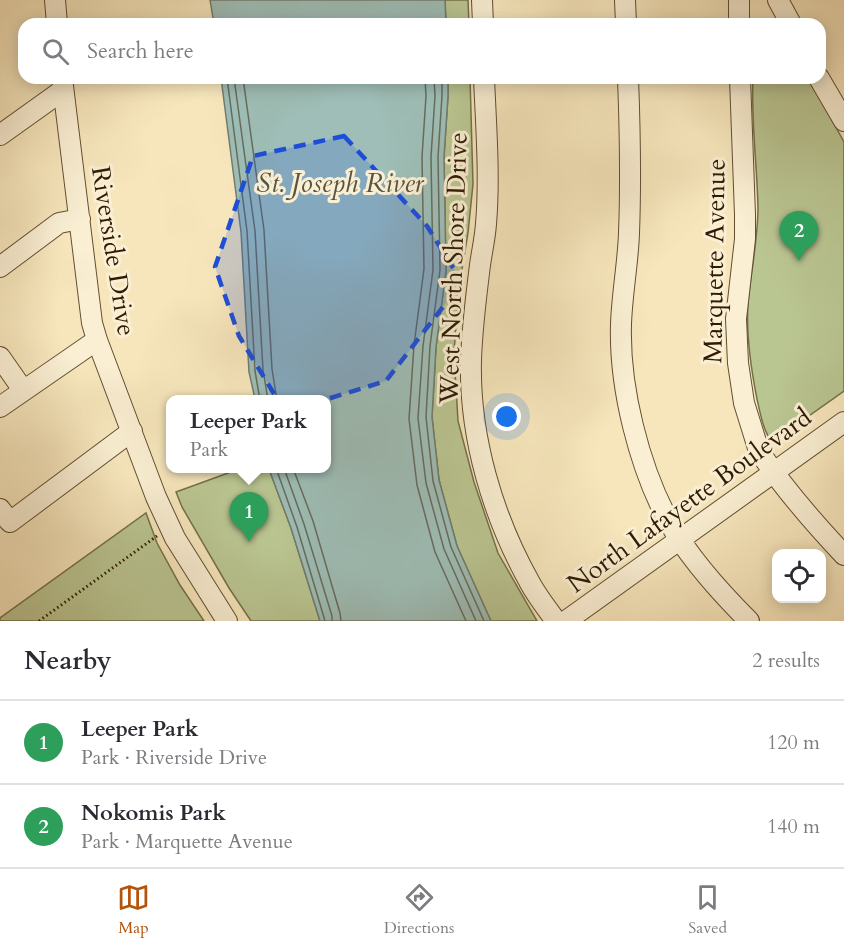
<!DOCTYPE html>
<html lang="en">
<head>
<meta charset="utf-8">
<style>
  body { margin:0; font-family:Cardo,serif; background:#f2f2f3; color:#2b2b33 }
  .controls { position:absolute; right:18px; bottom:18px; display:grid; overflow:hidden; border-radius:12px; box-shadow:0 3px 15px #0003 }
  .controls button { width:54px; height:54px; display:grid; place-items:center; padding:0; border:0; border-bottom:2px solid #e1e1e2; background:#fff; color:#2b2b33; font:30px sans-serif }
  .you { position:absolute; left:507px; top:417px; width:21px; height:21px; margin:-15px; border:4px solid #fff; border-radius:50%; background:#1a73e8; box-shadow:0 0 0 9px #1a73e833 }
  .badge { display:grid; place-items:center; width:39px; height:39px; border-radius:50%; background:#b45309; color:#fff; font-size:20px; font-weight:700 }
  .pin { position:absolute; translate:-50% -50px; filter:drop-shadow(0 2px 3px #0008) }
  .pin::after { content:''; position:absolute; top:32px; width:21px; height:18px; background:inherit; clip-path:polygon(0 0,100% 0,50% 100%) }
  .popup { position:absolute; left:166px; top:395px; width:165px; height:78px; box-sizing:border-box; display:grid; place-content:center; border-radius:12px; background:#fff; filter:drop-shadow(0 2px 4px #0005); font-size:20px; white-space:nowrap; color:#7c7c81 }
  .popup b { font-size:22px; color:#2b2b33 }
  .popup::after { content:''; position:absolute; left:50%; top:100%; margin-left:-12px; border:12px solid transparent; border-top-color:#fff }
  .list { margin:0; padding:0; list-style:none }
  h2 { display:flex; justify-content:space-between; align-items:center; height:78px; margin:0; padding:0 24px; font-size:26px }
  h2 small { font-size:20px; font-weight:400; color:#7c7c81 }
  .list li { display:grid; grid-template-columns:39px 1fr auto; gap:18px; align-items:center; box-sizing:border-box; height:84px; padding:0 24px; border-top:2px solid #e1e1e2 }
  .list b { display:block; font-size:22px; white-space:nowrap }
  .list p { margin:0; font-size:20px; white-space:nowrap; color:#7c7c81 }
  .list em { font-size:20px; font-style:normal; color:#7c7c81 }
  .icon { flex:none; width:33px; height:33px; fill:none; stroke:currentColor; stroke-width:2; stroke-linecap:round; stroke-linejoin:round }
  .map { position:relative; flex:none; width:844px; height:621px; overflow:hidden }
  .search { position:absolute; background:#fff; box-shadow:0 3px 15px #0003; left:18px; right:18px; top:18px; height:66px; display:flex; align-items:center; gap:15px; box-sizing:border-box; padding:0 21px; border-radius:18px; color:#7c7c81; font-size:22px }
  .sheet { height:246px; background:#fff }
  nav { display:flex; justify-content:space-around; align-items:center; box-sizing:border-box; height:84px; border-top:2px solid #e1e1e2; background:#fff; font-size:16px; color:#7c7c81 }
  nav a { display:grid; justify-items:center; gap:3px }
  nav .on { color:#b45309 }
  .map>svg:first-child { display:block }
  .green { fill:#bac692; stroke:#74704a; stroke-width:1.5 }
  .water { fill:#9ebeb7; stroke:#727d6f; stroke-width:1.5 }
  .lines { fill:none; stroke-linecap:round; stroke-linejoin:round }
  .shore { stroke:#666c5d; stroke-width:1.5 }
  .minor-casing { stroke:#614e31; stroke-width:22 }
  .path { stroke:#2f1b03; stroke-width:3; stroke-dasharray:1.5 3; stroke-linecap:butt }
  .minor { stroke:#faefd3; stroke-width:20 }
  .marked { fill:#1d4ed8; fill-opacity:0.2; stroke:#1d4ed8; stroke-width:4.5; stroke-dasharray:12 8; stroke-linejoin:round }
  .labels { text-anchor:middle; stroke-width:6; stroke-linejoin:round; paint-order:stroke }
  .street-label { font-size:26px; fill:#2f1b03; stroke:#faefd3 }
  .water-label { font-size:27px; font-style:italic; fill:#565442; stroke:#faefd3 }
</style>
</head>
<body>
<div class="map">
<svg width="844" height="621" viewBox="0 0 844 621">
  <rect width="100%" height="100%" fill="#f7e6bc"/>
  <filter id="stains"><feTurbulence type="fractalNoise" baseFrequency=".00333" numOctaves="4"/><feColorMatrix values="0 0 0 0 .2 0 0 0 0 .09 0 0 0 0 .02 0 0 0 .5 -.17"/></filter>
  <radialGradient id="worn" r=".72"><stop offset=".6" stop-color="#630" stop-opacity="0"/><stop offset="1" stop-color="#630" stop-opacity=".3"/></radialGradient>
  <!-- green -->
  <path class="green" d="M445 0H468L469 24H446Z
    M448 78H470L473 184 468 233 459 287 454 353 458 421 474 482 498 553 537 621H491L489 617 457 546 439 480 432 417 436 347 446 271 444 157 448 96Z
    M753 78H809L844 142V391L772 442C763 431 760 412 757 399 751 369 746 334 748 303 751 271 758 239 758 207 757 164 751 121 753 78Z
    M239 469H269L291 528 320 621H251L229 588 182 507 176 492Z
    M146 513 157 543 180 585 204 621H0V618Z"/>
  <!-- water -->
  <path class="water" d="M210 0H445L446 24H214Z
    M221 78H448V96L444 157 446 271 436 347 432 417 439 480 457 546 491 621H320L291 528 269 469 327 468V400L255 399 249 372 241 232Z"/>
  <g class="lines">
    <!-- shore -->
    <path class="shore" d="M227 78 247 231 255 371 260 400
      M234 78 255 231 263 370 268 400
      M243 78 264 230 272 369 277 400
      M425 78 426 96 422 157 424 269 414 345 409 419 417 485 435 552 466 621
      M434 78 435 96 431 157 433 270 423 346 418 418 426 483 444 549 476 621
      M442 78V96L438 157 440 270 430 346 426 417 433 481 451 547 484 621
      M276 468 297 527 325 621
      M284 468 304 524 332 616V621
      M293 468 313 521 340 613 341 621"/>
    <!-- minor casing -->
    <g class="minor-casing">
      <path id="minor" d="M55 0 57 24
        M482 0 483 24
        M625 0 626 24
        M778 0 791 24
        M739 24V0
        M62 78 92 323 97 340 156 497 175 538 227 621
        M484 78C486 126 490 176 486 224 485 238 482 251 480 265 476 297 472 328 471 360 469 437 493 517 530 583 537 596 547 609 556 621
        M628 78C630 130 631 181 629 233 628 263 622 294 621 324 619 387 639 467 669 522 688 556 721 593 749 621
        M740 78 745 215V239L736 319 738 363 744 403 758 448 761 454C785 490 814 523 844 555
        M819 78 844 121
        M0 135 63 90
        M0 267 59 223 80 219
        M0 357 23 390
        M0 407 97 340
        M0 509 10 522 132 431
        M566 621 844 422"/>
    </g>
    <!-- path -->
    <path class="path" d="M39 621 157 536"/>
    <!-- minor -->
    <use href="#minor" class="minor"/>
  </g>
  <!-- marked area -->
  <path class="marked" d="M344 136 427 226 462 282 386 381 285 412 239 336 215 267 253 156Z"/>
  <g class="labels">
    <!-- street labels -->
    <g class="street-label">
      <text transform="translate(114 251) rotate(81)" y="9">Riverside Drive</text>
      <text transform="translate(714 261) rotate(-89)" y="9">Marquette Avenue</text>
      <text transform="translate(453 268) rotate(-88)" y="9">West North Shore Drive</text>
      <text transform="translate(689 500) rotate(-36)" y="9">North Lafayette Boulevard</text>
    </g>
    <!-- water labels -->
    <g class="water-label">
      <text x="340" y="192">St. Joseph River</text>
    </g>
  </g>
  <rect width="100%" height="100%" filter="url(#stains)"/>
  <rect width="100%" height="100%" fill="url(#worn)"/>
</svg>
<div class="controls">
<button><svg class="icon" aria-label="locate" viewBox="0 0 24 24"><circle cx="12" cy="12" r="6"/><path d="M12 2v4M12 18v4M2 12h4M18 12h4"/></svg></button>
</div>
<div class="you"></div>
<div class="pin badge" style="left:249px;top:542px;background:#2e9e5b">1</div>
<div class="popup"><b>Leeper Park</b>Park</div>
<div class="pin badge" style="left:799px;top:261px;background:#2e9e5b">2</div>
<div class="search"><svg class="icon" aria-label="search" viewBox="0 0 24 24"><circle cx="10" cy="10" r="6"/><path d="M15 15l6 6"/></svg>Search here</div>
</div>
<section class="sheet">
<h2>Nearby<small>2 results</small></h2>
<ul class="list">
<li><span class="badge" style="background:#2e9e5b">1</span><div><b>Leeper Park</b><p>Park · Riverside Drive</p></div><em>120 m</em></li>
<li><span class="badge" style="background:#2e9e5b">2</span><div><b>Nokomis Park</b><p>Park · Marquette Avenue</p></div><em>140 m</em></li>
</ul>
</section>
<nav>
<a class="on"><svg class="icon" aria-label="map" viewBox="0 0 24 24"><path d="M3 6l6-2 6 2 6-2v14l-6 2-6-2-6 2zM9 4v14M15 6v14"/></svg>Map</a>
<a><svg class="icon" aria-label="directions" viewBox="0 0 24 24"><path d="M12 3l9 9-9 9-9-9zM9 14v-3h6M13 9l2 2-2 2"/></svg>Directions</a>
<a><svg class="icon" aria-label="saved" viewBox="0 0 24 24"><path d="M7 4h10v16l-5-4-5 4z"/></svg>Saved</a>
</nav>
</body>
</html>
